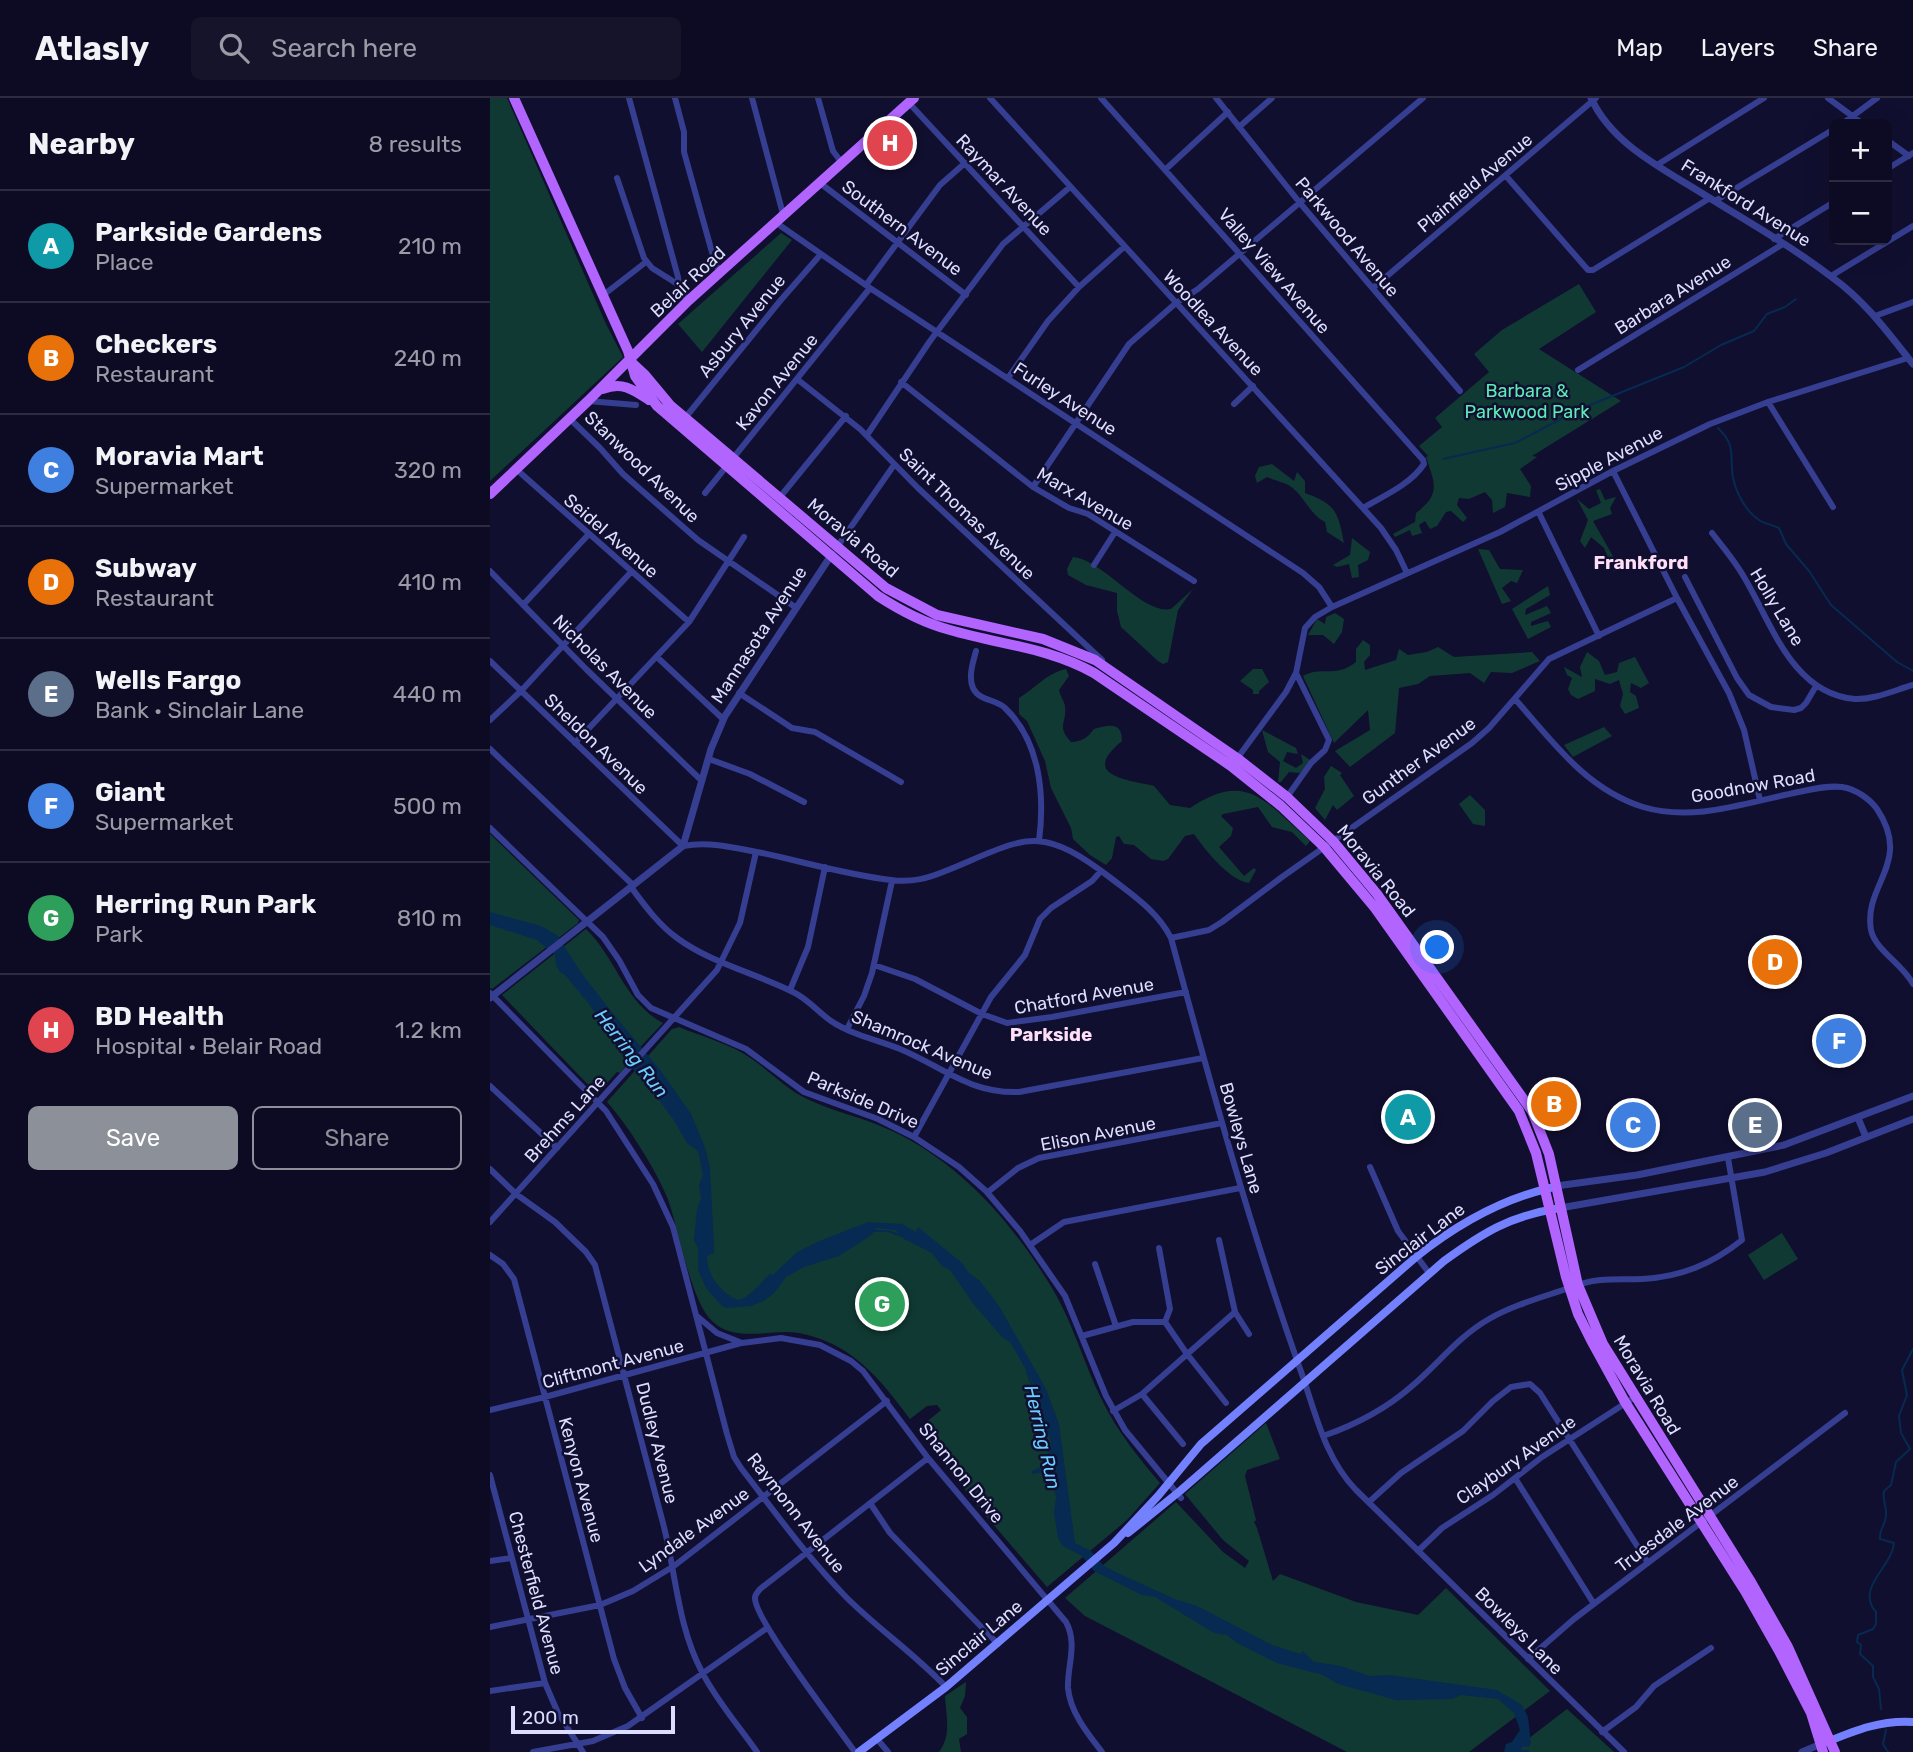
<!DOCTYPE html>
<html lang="en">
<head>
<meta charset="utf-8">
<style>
  body { margin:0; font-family:Rubik,sans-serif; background:#16142b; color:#f1f3f6 }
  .controls { position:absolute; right:21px; top:21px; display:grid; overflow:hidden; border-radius:10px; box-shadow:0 7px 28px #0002 }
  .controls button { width:63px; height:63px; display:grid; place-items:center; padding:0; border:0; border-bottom:2px solid #2d2b41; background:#0d0b23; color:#f1f3f6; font:35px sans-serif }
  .scale { position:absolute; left:21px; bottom:18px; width:164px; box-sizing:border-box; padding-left:7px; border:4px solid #ddf; border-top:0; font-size:19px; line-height:24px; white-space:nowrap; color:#ddf; -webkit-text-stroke:5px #110f2f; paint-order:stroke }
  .you { position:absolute; left:948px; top:850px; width:24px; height:24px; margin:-18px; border:5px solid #fff; border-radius:50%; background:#1a73e8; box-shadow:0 0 0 10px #1a73e833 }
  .badge { display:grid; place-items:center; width:46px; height:46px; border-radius:50%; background:#8c9099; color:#fff; font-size:23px; font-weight:700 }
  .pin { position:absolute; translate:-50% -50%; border:4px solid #fff; box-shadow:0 2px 7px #0006 }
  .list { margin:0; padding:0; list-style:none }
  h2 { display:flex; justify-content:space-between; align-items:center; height:91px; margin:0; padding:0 28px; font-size:30px }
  h2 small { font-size:23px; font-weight:400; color:#9a9ba6 }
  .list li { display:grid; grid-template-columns:46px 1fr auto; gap:21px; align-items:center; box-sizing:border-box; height:112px; padding:0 28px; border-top:2px solid #2d2b41 }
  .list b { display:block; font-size:26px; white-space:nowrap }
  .list p { margin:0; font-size:23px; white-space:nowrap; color:#9a9ba6 }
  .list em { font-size:23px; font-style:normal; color:#9a9ba6 }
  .actions { display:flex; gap:14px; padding:21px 28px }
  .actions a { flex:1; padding:16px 0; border:2px solid #8c9099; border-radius:10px; text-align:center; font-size:24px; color:#8c9099 }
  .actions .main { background:#8c9099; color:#fff }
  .icon { flex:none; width:38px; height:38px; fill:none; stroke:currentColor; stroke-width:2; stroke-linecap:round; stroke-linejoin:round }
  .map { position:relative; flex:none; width:1423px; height:1654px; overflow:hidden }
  header { display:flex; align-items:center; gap:42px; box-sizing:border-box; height:98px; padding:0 35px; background:#0d0b23; border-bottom:2px solid #2d2b41 }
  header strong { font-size:33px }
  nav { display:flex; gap:38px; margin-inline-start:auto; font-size:24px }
  .search { width:490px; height:63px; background:#16142b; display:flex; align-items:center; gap:18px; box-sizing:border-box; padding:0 24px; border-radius:10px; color:#9a9ba6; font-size:26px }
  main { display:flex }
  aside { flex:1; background:#0d0b23 }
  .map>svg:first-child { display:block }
  .green { fill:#113933 }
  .water { fill:#062a51 }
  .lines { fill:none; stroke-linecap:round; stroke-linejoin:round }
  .stream { stroke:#062a51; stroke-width:2 }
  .minor { stroke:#363e92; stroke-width:6 }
  .tertiary { stroke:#363e92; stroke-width:7 }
  .secondary { stroke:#7481ff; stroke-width:8 }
  .primary { stroke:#b264ff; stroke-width:10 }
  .labels { text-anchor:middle; stroke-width:5; stroke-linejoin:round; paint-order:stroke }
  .street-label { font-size:18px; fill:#ddf; stroke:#110f2f }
  .park-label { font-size:18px; fill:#5cecb6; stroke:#110f2f }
  .neighbourhood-label { font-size:19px; font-weight:bold; fill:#ffdff7; stroke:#110f2f }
  .water-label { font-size:19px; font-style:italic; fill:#6bccff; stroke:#110f2f }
</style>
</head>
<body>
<header>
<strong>Atlasly</strong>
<div class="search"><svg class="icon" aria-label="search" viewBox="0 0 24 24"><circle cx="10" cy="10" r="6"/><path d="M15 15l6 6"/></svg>Search here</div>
<nav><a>Map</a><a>Layers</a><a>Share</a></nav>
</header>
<main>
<aside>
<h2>Nearby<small>8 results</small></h2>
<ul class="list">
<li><span class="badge" style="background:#0f9aa8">A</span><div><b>Parkside Gardens</b><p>Place</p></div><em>210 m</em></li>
<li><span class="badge" style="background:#e8710a">B</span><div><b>Checkers</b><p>Restaurant</p></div><em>240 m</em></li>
<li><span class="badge" style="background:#3f7fe0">C</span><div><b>Moravia Mart</b><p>Supermarket</p></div><em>320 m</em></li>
<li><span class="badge" style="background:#e8710a">D</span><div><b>Subway</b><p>Restaurant</p></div><em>410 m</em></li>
<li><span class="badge" style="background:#5c6f8a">E</span><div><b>Wells Fargo</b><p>Bank · Sinclair Lane</p></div><em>440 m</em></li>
<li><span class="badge" style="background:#3f7fe0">F</span><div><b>Giant</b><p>Supermarket</p></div><em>500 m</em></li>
<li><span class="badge" style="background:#2e9e5b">G</span><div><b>Herring Run Park</b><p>Park</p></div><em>810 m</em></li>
<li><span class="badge" style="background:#e0444e">H</span><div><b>BD Health</b><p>Hospital · Belair Road</p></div><em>1.2 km</em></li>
</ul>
<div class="actions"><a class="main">Save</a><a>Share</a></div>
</aside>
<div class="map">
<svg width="1423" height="1654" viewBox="0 0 1423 1654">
  <rect width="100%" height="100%" fill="#110f2f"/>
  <!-- green -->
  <path class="green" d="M0 0H17L116 226 133 259 0 383Z
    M291 135 302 142 212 254 188 226Z
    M1089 186 1106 214 1049 251 1131 303 1042 358 1047 359 1030 371 1041 388 1040 399 1017 395 1015 409 1003 415 1002 402 995 394 979 401 969 400 967 407 977 420 973 424 961 413 956 414 947 428 940 431 935 423 929 427 932 435 922 438 920 432 905 439 903 436 925 424 926 415C951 396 945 386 936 359L938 358 929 348 952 329 945 320 999 274 984 256 1012 232Z
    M782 366 804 383 807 374 815 383V395C846 406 848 414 854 445L837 434 835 424C821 417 815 401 804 391 798 385 786 383 777 379L767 385 765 378 769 369Z
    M1110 391 1115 402 1126 399 1120 410 1122 416 1103 423 1128 467 1124 474 1114 450 1101 439 1095 450 1090 443 1098 422 1087 401 1099 411 1111 405 1106 392Z
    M862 440 880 454 878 462 868 467 869 479 862 480 859 466 847 469 843 467 860 457Z
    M988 451 999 452 1010 471 1033 472 1027 485 1021 483 1012 490 1021 503 1012 506Z
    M583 459C614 462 652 517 681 511L703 491 688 512 678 564 673 566 668 563 631 529 627 513V495L596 487 578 477 577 471Z
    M1058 488 1060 497 1036 511 1035 517 1057 508 1061 515 1041 524V528L1058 523 1061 529 1038 541 1022 511Z
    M845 515 854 521 852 534 844 546 833 537H818L827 521 835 526 836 519Z
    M873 542 880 547V557L874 564 875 572 906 562 909 551 918 557 937 554 948 549 964 559 1042 554 1050 563 1022 575 1001 574 994 585 980 575 940 578 928 586 909 590 905 635 860 669 845 653 880 632 878 612 844 645 813 578C833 567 845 581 866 564V551Z
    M1097 554 1109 563 1115 577 1127 574 1129 565 1145 559 1159 585 1151 590 1141 585 1140 594 1146 598 1149 610 1135 616 1130 608 1133 596 1129 582 1120 586 1105 581V593L1088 601 1081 597 1078 591 1082 580 1077 577 1074 569 1092 579 1090 569Z
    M576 571 579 578 569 592C570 598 575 604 575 609 577 625 566 628 581 644 592 644 598 639 604 631 619 627 632 623 632 643 589 678 638 682 664 688L680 707 700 710C758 671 776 705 820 743L816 748 802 734 782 729 768 709 733 716 731 718 743 730 741 738 729 749 754 778 764 770 766 772 759 785C740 783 715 752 704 736L695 738 678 761 673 763 661 761 644 747 634 746 629 738 626 739 622 760 616 767 600 757 583 741 581 730 561 690 555 663 537 623 529 616V600C546 590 555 576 576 571Z
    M763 571H772L779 584 769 593V596H763V592L750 583Z
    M1114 629 1122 638 1083 659 1074 647Z
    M772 632 806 650 808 656 797 654 793 663 806 670 813 665 811 656 820 662 810 675 799 674 791 684H788L790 664 778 654Z
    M841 668 852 675 850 677 864 698 847 712 843 707 835 722 825 710 835 691 834 679Z
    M980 697 995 712V728L983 726 969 706Z
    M0 736 89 822 88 825 2 891 0 890Z
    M96 831C126 860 135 905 173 925L137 963 138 965 130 975 127 974 107 996 12 897Z
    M189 929C213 939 241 946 262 961 281 974 296 991 317 1001 344 1014 375 1020 402 1033 468 1064 519 1121 557 1182 582 1220 592 1262 612 1302 627 1333 648 1359 670 1385L637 1422 557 1489 490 1411 428 1331 451 1312 447 1307 437 1308 420 1321C390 1281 362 1245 309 1235 281 1230 246 1246 222 1223 200 1202 189 1130 177 1099 165 1070 137 1026 117 1004L182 931Z
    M1292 1135 1308 1161 1274 1182 1258 1157Z
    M776 1325 790 1361 757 1372 755 1378 766 1422 764 1424 767 1430 783 1483 790 1476 866 1504 928 1517 956 1490 1060 1593 979 1654H857L595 1518 575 1500 686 1404 733 1454 755 1470 759 1463 733 1442 695 1396Z
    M476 1584 475 1598 470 1610 477 1619V1636L469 1641 471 1654H449C462 1636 456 1619 455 1598Z
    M1077 1611 1124 1654H1021Z"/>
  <!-- water -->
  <path class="water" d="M0 814 51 828 67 837 90 873 120 912 171 973 201 1016 215 1049 220 1070 224 1149V1155L217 1158C217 1178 231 1195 248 1202 263 1197 268 1187 280 1176L283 1177 307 1154 327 1144 378 1124 412 1126 426 1134 428 1129 472 1165 479 1175 490 1183 509 1208 556 1291 569 1326 585 1445 601 1453 614 1468 632 1477 685 1501 707 1508 782 1547 810 1556 813 1553 824 1564 851 1568 879 1578 900 1577 1007 1592 1032 1607 1038 1619 1041 1645 1039 1649H1032L1031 1652H1039V1654H1014L1016 1646 1022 1644 1030 1632 1024 1615 1008 1601 971 1597 962 1601 906 1602 848 1586 833 1577 787 1565 747 1545 737 1537 724 1535 665 1499 652 1497 604 1473 592 1458 573 1448 568 1440 564 1415 566 1399 561 1378 556 1374 542 1376V1373L559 1365 561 1344 542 1294H545L542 1282 520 1244 512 1239 485 1208 460 1172 452 1168 442 1155 414 1141 405 1132 387 1130 380 1138 349 1158 314 1169 296 1179 284 1195 274 1203 261 1208 236 1210 231 1207 216 1190 208 1172V1150L204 1142 207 1111 211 1101 209 1087 213 1077 208 1053 197 1045 183 1021 163 994 145 974 99 906 75 877 70 874 66 867 65 857 47 842 0 827Z"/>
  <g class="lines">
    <!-- stream -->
    <path class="stream" d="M1228 330C1243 345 1241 351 1242 370 1242 388 1254 412 1269 422 1275 426 1283 427 1289 430L1296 446 1319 473 1341 507 1407 564 1423 573
      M953 361 1025 345 1090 311 1194 269 1231 247 1264 233 1277 216 1295 209 1306 201
      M384 1133H398L412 1138
      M537 1274 545 1296
      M554 1328 559 1357
      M1391 1611 1389 1591 1383 1579V1568L1370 1556 1371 1547 1367 1544 1368 1537 1383 1531 1386 1526V1514C1365 1490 1402 1469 1404 1445L1390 1441C1389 1431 1396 1426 1396 1417 1397 1408 1392 1402 1394 1393L1401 1387 1406 1364 1420 1351 1411 1335 1409 1318 1417 1297 1412 1272 1423 1251
      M1396 1632 1393 1646 1398 1654"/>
    <!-- minor -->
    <path class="minor" d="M139 0 188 179 189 187
      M185 0 194 34V54L225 165 230 174
      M262 0 293 116
      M328 0 343 53 352 65
      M500 0 891 430 906 452 917 475
      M611 0 933 362 934 366C920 387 893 398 873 410
      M726 0 810 105 970 293
      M1338 0 1373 26
      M419 5 589 189
      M1352 26 1387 0
      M749 29 782 0
      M1397 42 1419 58
      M1167 67 1274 0
      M676 71 738 14
      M1397 71 1423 55
      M1016 78 1098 172H1103L1220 100
      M127 80 154 160 162 170 189 187 198 203
      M330 85 476 197
      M1225 103 1344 31
      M285 124 380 190 813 475 829 489 842 509
      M1284 141 1344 104
      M1341 178 1423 128
      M376 187 450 87 475 65
      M883 190 1106 0
      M112 198 156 164
      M1385 218 1423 204
      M1088 272 1293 146
      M518 280 558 223 589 189 634 149
      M307 281 370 331 428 390 612 562
      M411 284 543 389 579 410 598 416 704 483
      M98 303 146 307
      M1278 304 1343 409
      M744 306 763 288
      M79 320 110 350 133 376 208 442 305 509
      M195 320 290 203 331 156
      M377 337 440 243 513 146 580 89
      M26 371 199 524
      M1123 373 1187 500 1239 595 1254 632 1270 702
      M543 389 639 246 686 205 708 191 933 0
      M215 395 380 190
      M290 399 356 318
      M1049 415 1109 538
      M1222 435C1233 449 1245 463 1254 479 1281 524 1302 596 1365 601 1384 602 1405 592 1423 587
      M347 449 404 367
      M604 467 625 434
      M0 473 96 571 212 683
      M1195 479 1247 580 1259 597 1281 609 1304 612 1311 610 1316 605 1326 588
      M33 507 98 437
      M486 553C483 564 478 579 483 590 489 603 506 601 515 610 550 643 555 697 549 743
      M167 559 233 621
      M0 563 193 748C220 743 245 750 272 755 314 764 358 777 401 782 422 785 439 780 458 772 536 740 548 724 622 781 644 798 668 814 681 840 720 984 759 1127 809 1268 825 1311 833 1358 866 1392L1134 1654
      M249 595 302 630 325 634 411 684
      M1025 601C1063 644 1096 691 1153 709 1203 724 1255 705 1304 695 1320 692 1336 687 1352 689 1365 691 1379 700 1387 711 1423 765 1373 786 1381 832 1385 852 1413 866 1423 886
      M0 622 31 593 141 474
      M85 645 199 524 254 439
      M0 651 143 787
      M219 661 260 676 314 704
      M746 662 796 594 806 575
      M797 699 821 665 835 652 839 642 806 575 815 530 825 519 842 509 1010 434 1123 373 1220 326 1278 304 1418 260
      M0 730 113 839 129 862 148 897 161 910 256 951 314 994 388 1021 424 1039 469 1069 496 1093 530 1133 575 1198 616 1298 635 1332 691 1400
      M141 789C155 808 168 826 187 840 221 865 265 875 303 894 318 901 328 914 341 923 362 937 388 942 410 951 453 969 480 996 529 994L713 960
      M681 840 719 832 732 824 792 779 982 645 999 630 1059 561 1187 500
      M384 867 425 881 492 916 517 925 562 919 696 894
      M300 892 318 849 335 769
      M0 895 116 1013 163 1086 183 1129 237 1336 244 1359 251 1370C285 1414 317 1459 356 1499 388 1531 425 1556 456 1589
      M357 931 374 898 382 875 402 783
      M0 988 67 1050
      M424 1039 501 899 535 857 550 821 561 810 602 783 611 773
      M880 1069 908 1133 939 1175
      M0 1071 26 1096 65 1124 96 1154 105 1167 174 1429C186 1477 188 1529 212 1574 226 1602 249 1628 267 1654
      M498 1094 528 1070 549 1060 732 1025
      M0 1124 227 872 250 825 266 754
      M729 1142 745 1214 759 1236
      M540 1147 574 1124 750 1090
      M669 1150 680 1211 675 1224
      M0 1157 13 1166 24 1181 124 1561 135 1590 152 1620
      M605 1166 626 1228
      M1088 1187C1108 1179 1131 1182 1152 1181 1191 1179 1222 1166 1252 1142L1238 1060
      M208 1219 227 1235 252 1245 291 1240 330 1247 361 1263 373 1273 438 1360 576 1524C588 1546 577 1568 578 1590 580 1614 598 1636 612 1654
      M592 1238 643 1224H675L697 1256 736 1305
      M652 1296 693 1346
      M0 1312 55 1299 251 1245
      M623 1313 652 1296 745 1214
      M833 1338C865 1327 896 1311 922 1288 948 1266 969 1238 999 1221 1023 1207 1053 1199 1079 1190
      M0 1377 55 1585 68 1615 93 1654
      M1025 1380 1104 1506
      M879 1404 911 1375 973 1333 1003 1303 1021 1289 1040 1286 1050 1295 1158 1465
      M380 1405 400 1435 508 1546
      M928 1453 952 1430 1003 1397 1052 1359 1145 1299
      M0 1463 22 1460
      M0 1529 110 1507 143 1493 184 1468 397 1303
      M1038 1561 1084 1521 1355 1315
      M0 1593 55 1585
      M1112 1634 1146 1609 1164 1588 1221 1550
      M387 1641 398 1654
      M43 1654 103 1643 138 1628 277 1530
      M365 1654C349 1631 264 1521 265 1500 265 1496 268 1494 270 1491L438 1360"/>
    <!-- tertiary -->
    <path class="tertiary" d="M1101 0C1123 48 1176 72 1218 99 1260 125 1304 150 1343 180 1376 204 1398 235 1423 266
      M0 900 193 748 221 651 235 618 342 456
      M1368 1020 1376 1039
      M1066 1088 1147 1077 1294 1047 1423 998
      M1070 1110 1275 1074 1336 1055 1423 1021
      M1312 1654 1331 1646"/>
    <!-- secondary -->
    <path class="secondary" d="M638 1435 690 1393 954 1163C994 1134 1020 1118 1070 1110
      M1337 1644C1366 1632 1391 1622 1423 1624
      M369 1654 456 1589 624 1445 668 1398 711 1346 926 1159C966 1127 1009 1102 1060 1090"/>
    <!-- primary -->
    <path class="primary" d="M24 0 138 253 145 278 167 308 388 498C411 513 434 525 460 532 511 547 557 549 604 575L741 668 791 708 834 749 885 810 1029 1013 1046 1055 1076 1179 1088 1216 1101 1242 1135 1304 1255 1493 1289 1553 1321 1615 1333 1654
      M141 264 155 277 180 307 396 490 447 517 553 541 605 562 747 660 797 699 843 743 887 796 1042 1013 1059 1056 1088 1187 1113 1246 1261 1484 1298 1549 1345 1654
      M113 291C132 283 144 292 159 302
      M0 396 98 303 198 203 424 0"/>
  </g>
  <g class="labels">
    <!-- street labels -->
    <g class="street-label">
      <text transform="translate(985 85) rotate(-40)" y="6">Plainfield Avenue</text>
      <text transform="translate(514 87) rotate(47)" y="6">Raymar Avenue</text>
      <text transform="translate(1256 105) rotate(32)" y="6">Frankford Avenue</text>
      <text transform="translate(412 130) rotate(37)" y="6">Southern Avenue</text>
      <text transform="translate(857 139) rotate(50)" y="6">Parkwood Avenue</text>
      <text transform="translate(784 173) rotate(49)" y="6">Valley View Avenue</text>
      <text transform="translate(198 184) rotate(-43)" y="6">Belair Road</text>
      <text transform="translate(1183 197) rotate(-32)" y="6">Barbara Avenue</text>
      <text transform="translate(723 225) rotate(47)" y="6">Woodlea Avenue</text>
      <text transform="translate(252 228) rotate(-51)" y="6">Asbury Avenue</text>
      <text transform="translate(287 284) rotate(-51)" y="6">Kavon Avenue</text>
      <text transform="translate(575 301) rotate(33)" y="6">Furley Avenue</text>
      <text transform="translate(1119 361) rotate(-28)" y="6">Sipple Avenue</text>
      <text transform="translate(152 369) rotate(44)" y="6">Stanwood Avenue</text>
      <text transform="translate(595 401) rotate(30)" y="6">Marx Avenue</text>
      <text transform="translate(477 416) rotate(44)" y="6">Saint Thomas Avenue</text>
      <text transform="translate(121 438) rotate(41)" y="6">Seidel Avenue</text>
      <text transform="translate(363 440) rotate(40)" y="6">Moravia Road</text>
      <text transform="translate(1287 509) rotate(59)" y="6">Holly Lane</text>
      <text transform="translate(269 537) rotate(-57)" y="6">Mannasota Avenue</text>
      <text transform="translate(115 569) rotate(45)" y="6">Nicholas Avenue</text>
      <text transform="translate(106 646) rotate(44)" y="6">Sheldon Avenue</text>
      <text transform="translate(929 663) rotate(-36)" y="6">Gunther Avenue</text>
      <text transform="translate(1263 688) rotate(-10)" y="6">Goodnow Road</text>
      <text transform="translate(886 773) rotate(51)" y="6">Moravia Road</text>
      <text transform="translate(594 898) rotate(-10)" y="6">Chatford Avenue</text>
      <text transform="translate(432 947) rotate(23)" y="6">Shamrock Avenue</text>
      <text transform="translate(373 1002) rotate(23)" y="6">Parkside Drive</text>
      <text transform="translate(75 1021) rotate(-48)" y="6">Brehms Lane</text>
      <text transform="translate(608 1036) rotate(-11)" y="6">Elison Avenue</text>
      <text transform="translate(751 1040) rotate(74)" y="6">Bowleys Lane</text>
      <text transform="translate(930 1141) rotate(-37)" y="6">Sinclair Lane</text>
      <text transform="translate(123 1266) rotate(-15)" y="6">Cliftmont Avenue</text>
      <text transform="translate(1157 1287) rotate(59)" y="6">Moravia Road</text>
      <text transform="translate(167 1345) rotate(76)" y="6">Dudley Avenue</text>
      <text transform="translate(1026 1362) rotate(-35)" y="6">Claybury Avenue</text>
      <text transform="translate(471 1375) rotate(51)" y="6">Shannon Drive</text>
      <text transform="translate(91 1382) rotate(75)" y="6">Kenyon Avenue</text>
      <text transform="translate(306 1415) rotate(52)" y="6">Raymonn Avenue</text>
      <text transform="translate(1187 1426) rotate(-37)" y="6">Truesdale Avenue</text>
      <text transform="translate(204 1432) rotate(-36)" y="6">Lyndale Avenue</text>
      <text transform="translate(46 1495) rotate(75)" y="6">Chesterfield Avenue</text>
      <text transform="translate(1029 1533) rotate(45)" y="6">Bowleys Lane</text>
      <text transform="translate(489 1540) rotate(-40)" y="6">Sinclair Lane</text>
    </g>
    <!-- park labels -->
    <g class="park-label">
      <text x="1037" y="299">Barbara &amp;<tspan x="1037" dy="21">Parkwood Park</tspan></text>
    </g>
    <!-- neighbourhood labels -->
    <g class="neighbourhood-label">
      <text x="1151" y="471">Frankford</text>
      <text x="561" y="943">Parkside</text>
    </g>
    <!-- water labels -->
    <g class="water-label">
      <text transform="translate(142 955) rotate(52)" y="7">Herring Run</text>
      <text transform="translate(553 1339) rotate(77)" y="7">Herring Run</text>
    </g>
  </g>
</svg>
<div class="controls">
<button>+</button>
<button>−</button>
</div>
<div class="scale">200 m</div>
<div class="you"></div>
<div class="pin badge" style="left:918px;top:1019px;background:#0f9aa8">A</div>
<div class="pin badge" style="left:1064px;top:1006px;background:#e8710a">B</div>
<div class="pin badge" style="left:1143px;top:1027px;background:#3f7fe0">C</div>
<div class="pin badge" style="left:1285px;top:864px;background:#e8710a">D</div>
<div class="pin badge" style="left:1265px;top:1027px;background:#5c6f8a">E</div>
<div class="pin badge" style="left:1349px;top:943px;background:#3f7fe0">F</div>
<div class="pin badge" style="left:392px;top:1206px;background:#2e9e5b">G</div>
<div class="pin badge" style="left:400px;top:45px;background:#e0444e">H</div>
</div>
</main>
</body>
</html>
